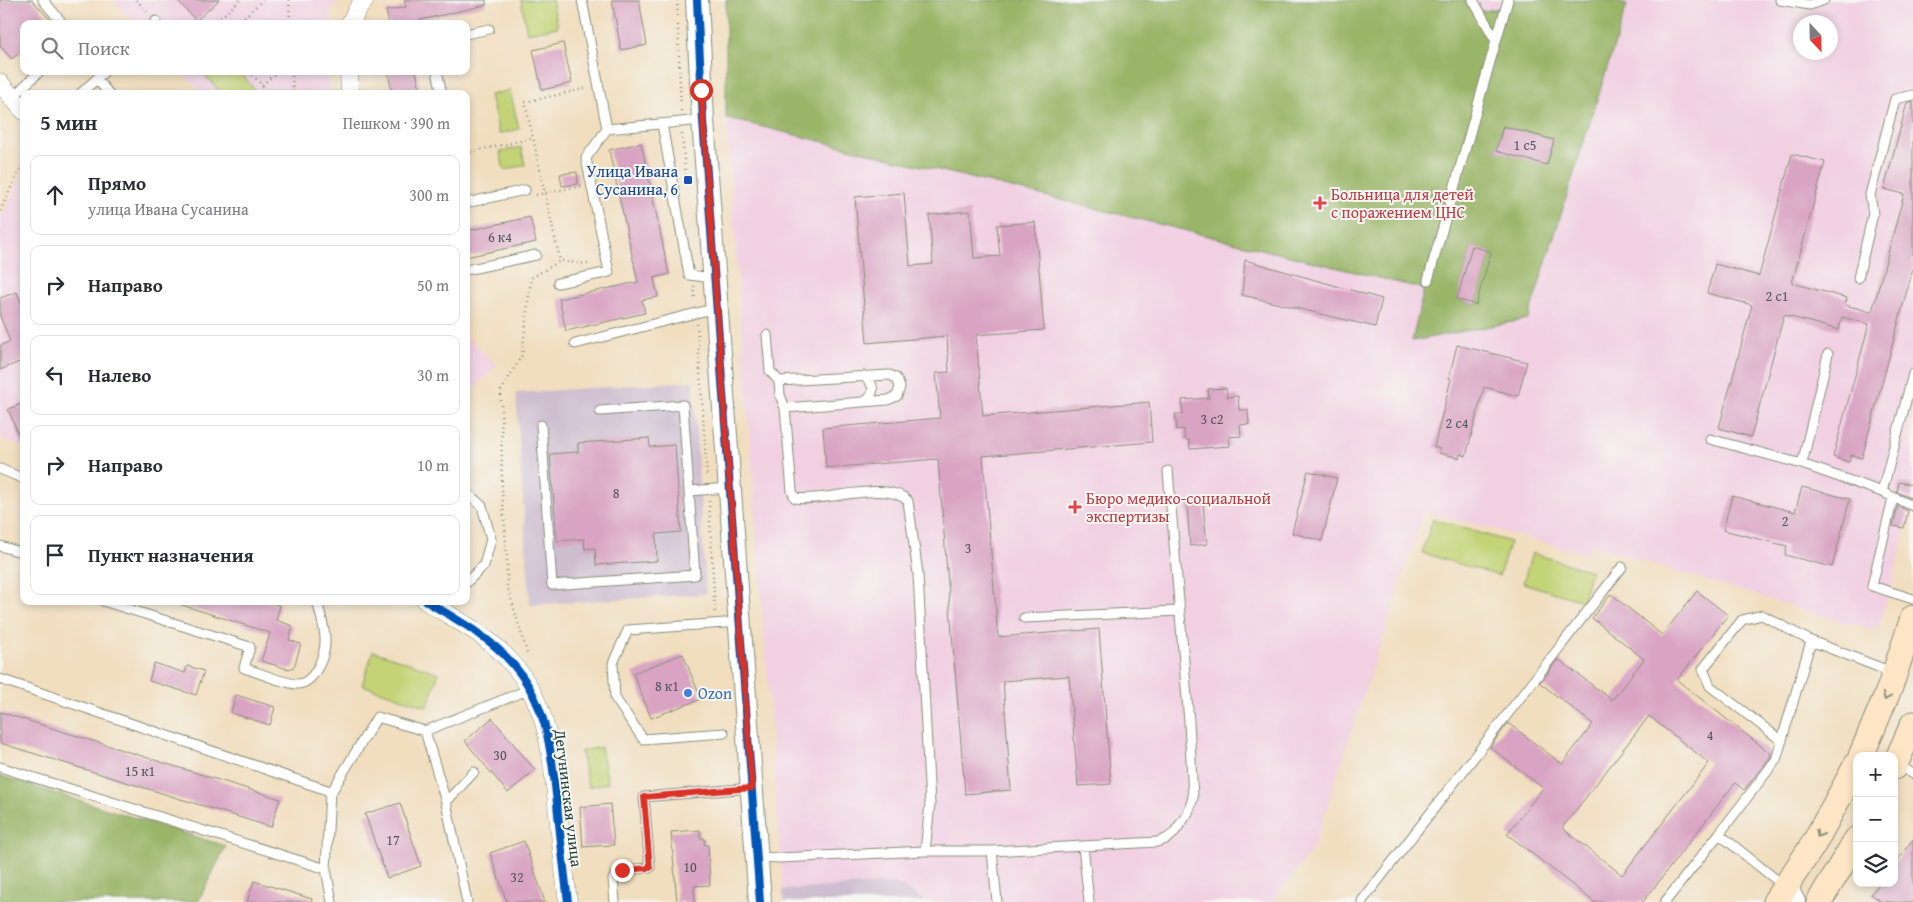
<!DOCTYPE html>
<html lang="ru">
<head>
<meta charset="utf-8">
<style>
  body { margin:0; font-family:"Gentium Book Plus",serif; background:#f7f7f7; color:#2b2b33 }
  .controls { position:absolute; right:15px; bottom:15px; display:grid; overflow:hidden; border-radius:10px; box-shadow:0 2px 8px #0003 }
  .controls button { width:45px; height:45px; display:grid; place-items:center; padding:0; border:0; border-bottom:1px solid #e1e1e2; background:#fff; color:#2b2b33; font:25px sans-serif }
  .compass { position:absolute; left:1793px; top:15px; width:45px; height:45px; border-radius:50%; background:#fff; box-shadow:0 2px 8px #0003; rotate:158deg }
  .stop { position:absolute; width:15px; height:15px; margin:-11px; border:4px solid #d93025; border-radius:50%; background:#fff }
  .stop.end { background:#d93025; border-color:#fff; box-shadow:0 1px 5px #0008 }
  .list { margin:0; padding:0; list-style:none }
  h2 { display:flex; justify-content:space-between; align-items:center; height:65px; margin:0; padding:0 20px; font-size:21px }
  h2 small { font-size:16px; font-weight:400; color:#7c7c81 }
  .list li { display:grid; grid-template-columns:32px 1fr auto; gap:15px; align-items:center; box-sizing:border-box; height:80px; margin:0 10px 10px; padding:0 10px; border:1px solid #e1e1e2; border-radius:10px }
  .list b { display:block; font-size:19px; white-space:nowrap }
  .list p { margin:0; font-size:16px; white-space:nowrap; color:#7c7c81 }
  .list em { font-size:16px; font-style:normal; color:#7c7c81 }
  .icon { flex:none; width:28px; height:28px; fill:none; stroke:currentColor; stroke-width:2; stroke-linecap:round; stroke-linejoin:round }
  .map { position:relative; flex:none; width:1913px; height:902px; overflow:hidden }
  .search { position:absolute; background:#fff; box-shadow:0 2px 8px #0003; left:20px; top:20px; width:450px; height:55px; display:flex; align-items:center; gap:12px; box-sizing:border-box; padding:0 18px; border-radius:10px; color:#7c7c81; font-size:19px }
  .panel { position:absolute; background:#fff; box-shadow:0 2px 8px #0003; left:20px; top:90px; width:450px; height:515px; border-radius:10px }
  .map>svg:first-child { display:block }
  .built { fill:#f1d0e2; fill-rule:evenodd }
  .industrial { fill:#cebed0 }
  .green { fill:#c3d376; stroke:#718855 }
  .forest { fill:#9ab567; stroke:#5c794e; fill-rule:evenodd }
  .building { fill:#d9a4c3; fill-rule:evenodd }
  .lines { fill:none; stroke-linecap:round; stroke-linejoin:round }
  .service-casing { stroke:#888e7a; stroke-width:11 }
  .minor-casing { stroke:#888e7a; stroke-width:19 }
  .tertiary-casing { stroke:#888e7a; stroke-width:24 }
  .secondary-casing { stroke:#888e7a; stroke-width:27 }
  .path { stroke:#888e7a; stroke-width:2.5; stroke-dasharray:1 4; stroke-linecap:butt }
  .service { stroke:#fff; stroke-width:9 }
  .minor { stroke:#fff; stroke-width:18 }
  .tertiary { stroke:#fff; stroke-width:22 }
  .secondary { stroke:#fde5c5; stroke-width:25 }
  .cycleway-casing { stroke:#f6f6f2; stroke-width:11 }
  .cycleway { stroke:#0057b8; stroke-width:8 }
  .oneway { stroke:#8e917c }
  .route { stroke:#d93025; stroke-width:6 }
  .transit-dot { fill:#1a4fb4; stroke:#f6f6f2; stroke-width:2 }
  .health-dot { fill:#e0444e; stroke:#f6f6f2; stroke-width:2 }
  .shop-dot { fill:#3f7fe0; stroke:#f6f6f2; stroke-width:2 }
  .labels { text-anchor:middle; stroke-width:4; stroke-linejoin:round; paint-order:stroke }
  .number-label { font-size:14px; fill:#4e5758 }
  .transit-label { font-size:16px; fill:#164399; stroke:#f6f6f2; text-anchor:end }
  .health-label { font-size:16px; fill:#be3a42; stroke:#f6f6f2; text-anchor:start }
  .shop-label { font-size:16px; fill:#366cbe; stroke:#f6f6f2; text-anchor:start }
  .street-label { font-size:16px; fill:#1f3d34; stroke:#f6f6f2 }
</style>
</head>
<body>
<div class="map">
<svg width="1913" height="902" viewBox="0 0 1913 902">
  <rect width="100%" height="100%" fill="#f6f6f2"/>
  <filter id="ink" filterUnits="userSpaceOnUse"><feTurbulence type="fractalNoise" baseFrequency=".02" numOctaves="2"/><feDisplacementMap in="SourceGraphic" scale="10" xChannelSelector="R" yChannelSelector="G"/><feConvolveMatrix kernelMatrix="1 2 1 2 8 2 1 2 1" color-interpolation-filters="sRGB"/></filter>
  <filter id="wash" filterUnits="userSpaceOnUse"><feTurbulence type="fractalNoise" baseFrequency=".0096" numOctaves="4" result="noise"/><feDisplacementMap in="SourceGraphic" scale="20" xChannelSelector="R" yChannelSelector="G"/><feGaussianBlur stdDeviation="1.12" result="paint"/><feColorMatrix in="noise" values="0 0 0 0 0 0 0 0 0 0 0 0 0 0 0 0 0 1.4 0 .05"/><feComposite in="paint" operator="in"/></filter>
  <g filter="url(#wash)">
    <rect width="100%" height="100%" fill="#f1debf"/>
    <!-- built -->
    <path class="built" d="M113 0H339L330 11V24H136Z
      M726 0H1913V498L1896 570 1878 630 1843 622 1591 545 1587 554 1424 511 1313 849 1272 902H924L923 900 896 883 783 890 726 118ZM1800 22H1830V52H1800Z
      M181 71H328V94H203Z
      M24 170V447L0 438V220Z
      M466 336 497 365 466 396Z"/>
    <!-- industrial -->
    <path class="industrial" d="M693 381 706 594 530 605 516 393Z
      M896 883 923 900V902H784L783 890Z"/>
    <!-- green -->
    <path class="green" d="M521 0H552L558 27 527 33Z
      M204 71H239L259 94H222L203 73Z
      M510 90 519 129 499 134 490 95Z
      M521 147 525 165 504 170 500 152Z
      M1433 519 1510 542 1499 576 1422 553Z
      M1532 553 1591 571 1582 601 1523 583Z
      M373 651 439 673 427 707 362 685Z
      M601 747 608 783 588 787 581 751Z"/>
    <!-- forest -->
    <path class="forest" d="M726 0H1463L1483 11 1500 8 1513 0H1608L1627 5 1528 319 1412 341 1424 289 726 118ZM1503 126 1554 140 1547 164 1496 151ZM1472 246 1491 252 1476 305 1457 299Z
      M0 776 226 846 198 902H0Z"/>
    <g id="blocks">
      <!-- building -->
      <path class="building" d="M0 0H32L54 24H24V49L12 59 0 46Z
        M177 0H219L196 21Z
        M404 0H486V5L403 24H389L386 11 406 7Z
        M612 0H639L647 45 621 50Z
        M563 43 572 83 542 90 533 50Z
        M388 71H416L421 94H392Z
        M1913 101V268L1862 458 1851 455 1849 462 1833 457 1869 324 1842 317 1839 330 1784 315 1751 437 1719 428 1752 305 1707 293 1715 264 1759 276 1792 154 1825 162 1792 283 1847 298 1845 305 1872 312 1904 194 1884 189 1907 103Z
        M1503 126 1554 140 1547 165 1496 151Z
        M641 143 669 274 654 278 658 297 642 300 645 313 566 331 559 299 638 282 609 150Z
        M577 172 578 184 562 186 560 174Z
        M904 193 910 266 933 264 929 215 970 211 974 258 1000 256 997 225 1035 222 1044 330 976 335 983 416 1149 402 1152 442 983 456 998 637 1099 629 1111 784 1078 786 1069 676 1003 681 1011 790 965 794 938 459 826 468 823 428 940 418 936 373 949 372 947 336 867 343 855 197Z
        M530 217 536 242 466 257V231Z
        M1472 246 1491 252 1476 305 1457 299Z
        M1245 260 1382 299 1375 327 1242 295Z
        M17 292 24 309V360L0 370V346L10 341 0 316V298Z
        M1457 345 1527 362 1518 396 1484 387 1466 456 1460 454 1459 458 1439 453 1440 449 1434 447 1451 379 1449 378Z
        M1226 388 1227 397 1238 396 1239 410H1248L1249 424 1240 425 1241 436 1229 437 1230 446 1190 449 1189 440H1185L1184 429 1177 430 1175 414H1183L1182 400 1209 398 1208 389Z
        M24 403V446H23L8 409Z
        M649 438 650 447 675 445 681 532 656 534 657 561 596 565 595 548 585 549 584 539 557 541 550 454 578 452V443Z
        M1308 471 1337 478 1322 541 1292 533Z
        M1899 482 1913 485 1911 498 1897 492Z
        M1802 487 1850 499 1832 567 1785 555 1787 546 1723 530 1732 496 1795 512Z
        M1203 504 1207 544 1190 546 1187 505Z
        M1898 506 1908 511 1904 528 1893 526Z
        M1697 591 1728 615 1677 680 1771 754V756L1744 790 1735 783 1643 902H1594L1507 834 1543 788 1490 747 1508 723 1562 764 1593 724 1540 683 1558 659 1612 700 1644 659 1592 618 1611 594 1662 635ZM1649 716 1709 763 1622 875 1562 828Z
        M180 601H266L280 606 276 620 293 626 289 640 301 644 294 667 288 669 261 661 270 633 179 604Z
        M683 654 701 699 651 718 633 673Z
        M154 663 185 673 187 666 204 671 196 695 149 681Z
        M236 695 275 707 270 725 231 713Z
        M0 712 280 799 271 827 0 743Z
        M492 718 535 770 508 793 465 741Z
        M400 803 421 866 387 878 365 814Z
        M610 804 614 845 583 847 580 807Z
        M700 830V838H704L705 845H708L710 885 694 886 695 902H677L671 832Z
        M1913 839V902H1882L1871 894 1880 883H1894V864Z
        M524 841 545 902H507L490 853Z
        M254 881 312 899 311 902H247Z"/>
    </g>
  </g>
  <g filter="url(#ink)">
    <use href="#blocks" fill-opacity="0" stroke="#888e7a" stroke-width="1"/>
    <g class="lines">
      <!-- service casing -->
      <g class="service-casing">
        <path id="service" d="M43 0 63 24
          M1780 0 1810 5 1824 0
          M154 24 156 21
          M466 34 489 29
          M1496 41 1508 0
          M437 71 442 94
          M97 79 109 94
          M80 94 105 71
          M13 97 40 71
          M662 124 689 275 713 278
          M607 129 702 120
          M466 203 525 190
          M466 270 536 255
          M1858 278 1873 214 1870 195 1895 99 1913 95
          M1428 280 1496 41 1473 0
          M558 283 609 272 586 158 607 129 582 0
          M767 335 770 371 779 381 780 395 785 408 792 491 795 498C825 503 886 479 908 501L918 574 930 804 925 851
          M575 344 716 308
          M864 376C875 384 876 395 864 402
          M779 381 890 375 896 378 900 387 897 396 888 400 785 408
          M600 411 683 405 689 491 729 488
          M541 425 552 585 695 575 689 491
          M1710 439 1802 464 1882 492 1913 506
          M1802 464 1828 354
          M0 469 24 479
          M466 492 482 506 491 539 484 565 466 583
          M1882 492 1913 374
          M1893 498 1872 586 1913 599
          M0 546 24 553
          M103 601 250 647 244 668C257 672 283 683 296 684 314 685 326 655 325 639 325 627 320 614 317 601
          M1024 618 1179 611
          M0 679 330 791
          M425 731 446 802 467 902
          M724 733 643 739 615 698 613 663 628 630 739 622
          M1782 741 1710 686 1703 669 1742 620 1762 615 1811 641
          M1896 763 1913 774
          M0 767 326 869
          M446 802 474 772
          M1083 846 1089 902
          M992 851 997 902
          M757 857 780 858 925 851H992L1157 842 1166 839 1173 834 1188 813 1193 798 1189 722 1168 471
          M1784 886 1719 834 1776 760 1811 641 1894 673
          M332 902 326 869 330 791H332L377 717 425 731 530 689
          M615 902 613 879 622 870 650 868 644 797 751 788
          M1362 902V901L1622 567
          M1665 902 1719 834"/>
      </g>
      <!-- minor casing -->
      <g class="minor-casing">
        <path id="minor" d="M350 24 358 8 365 0
          M349 71 350 94
          M0 83 24 111
          M426 601C455 619 487 635 510 661 548 703 551 750 557 803 560 836 564 869 568 902"/>
      </g>
      <!-- tertiary casing -->
      <g class="tertiary-casing">
        <path id="tertiary" d="M697 0 703 120 760 902
          M1791 879 1788 891 1794 902"/>
      </g>
      <!-- secondary casing -->
      <g class="secondary-casing">
        <path id="secondary" d="M1861 756 1890 687 1913 618
          M1894 767 1913 724
          M1775 902 1813 845 1857 764
          M1819 902 1857 839"/>
      </g>
      <!-- path -->
      <path class="path" d="M136 0 149 14
        M289 0 290 24
        M677 0 681 111
        M213 24 240 0
        M237 24 263 0
        M249 71 270 94
        M292 71 293 94
        M262 85 278 71
        M682 134 686 181
        M466 153 533 138
        M581 186 545 193 525 102 588 88
        M536 195 545 193 560 261
        M0 211 24 161
        M694 286 695 301
        M697 324 707 478
        M709 501 715 613
        M527 653 507 585V556L502 490 501 391 522 355 531 278 560 261 588 264"/>
      <!-- service -->
      <use href="#service" class="service"/>
      <!-- minor -->
      <use href="#minor" class="minor"/>
      <!-- tertiary -->
      <use href="#tertiary" class="tertiary"/>
      <!-- secondary -->
      <use href="#secondary" class="secondary"/>
      <!-- cycleway casing -->
      <g class="cycleway-casing">
        <path id="cycleway" d="M697 0 703 120 760 902
          M426 601C455 619 487 635 510 661 548 703 551 750 557 803 560 836 564 869 568 902"/>
      </g>
      <!-- cycleway -->
      <use href="#cycleway" class="cycleway"/>
    </g>
    <!-- one-way arrows -->
    <defs><path id="oneway-chevron" d="M-2-3.5L2.5 0L-2 3.5" fill="none" stroke-width="1.6" stroke-linecap="round" stroke-linejoin="round" transform="scale(1.25)"/></defs>
    <g class="oneway">
      <use href="#oneway-chevron" transform="translate(1886 697) rotate(112)"/>
      <use href="#oneway-chevron" transform="translate(1819 834) rotate(120)"/>
    </g>
  </g>
  <g class="lines" filter="url(#ink)">
    <!-- route -->
    <path class="route" d="M622 870 650 868 644 797 752 788 701 90"/>
  </g>
  <!-- markers -->
  <rect class="transit-dot" x="683" y="175" width="10" height="10" rx="2.5"/>
  <g class="health-dot">
    <path d="M1317.5 195.5h5v5h5v5h-5v5h-5v-5h-5v-5h5z"/>
    <path d="M1072.5 499.5h5v5h5v5h-5v5h-5v-5h-5v-5h5z"/>
  </g>
  <circle class="shop-dot" cx="688" cy="693" r="5"/>
  <g class="labels">
    <!-- number labels -->
    <g class="number-label">
      <text x="1525" y="150">1 с5</text>
      <text x="500" y="242">6 к4</text>
      <text x="1777" y="301">2 с1</text>
      <text x="1212" y="424">3 с2</text>
      <text x="1457" y="428">2 с4</text>
      <text x="616" y="498">8</text>
      <text x="1785" y="526">2</text>
      <text x="968" y="553">3</text>
      <text x="667" y="691">8 к1</text>
      <text x="1710" y="740">4</text>
      <text x="500" y="760">30</text>
      <text x="140" y="776">15 к1</text>
      <text x="393" y="845">17</text>
      <text x="690" y="872">10</text>
      <text x="517" y="882">32</text>
    </g>
    <!-- transit labels -->
    <g class="transit-label">
      <text x="678" y="177">Улица Ивана<tspan x="678" dy="18">Сусанина, 6</tspan></text>
    </g>
    <!-- health labels -->
    <g class="health-label">
      <text x="1331" y="200">Больница для детей<tspan x="1331" dy="18">с поражением ЦНС</tspan></text>
      <text x="1086" y="504">Бюро медико-социальной<tspan x="1086" dy="18">экспертизы</tspan></text>
    </g>
    <!-- shop labels -->
    <g class="shop-label">
      <text x="698" y="699">Ozon</text>
    </g>
    <!-- street labels -->
    <g class="street-label">
      <text transform="translate(569 798) rotate(83)" y="6">Дегунинская улица</text>
    </g>
  </g>
</svg>
<div class="controls">
<button>+</button>
<button>−</button>
<button><svg class="icon" aria-label="layers" viewBox="0 0 24 24"><path d="M12 4l9 5-9 5-9-5zM3 14l9 5 9-5"/></svg></button>
</div>
<svg class="compass" viewBox="-18 -18 36 36"><path d="M0-13l5 13h-10z" fill="#e53935"/><path d="M0 13l5-13h-10z" fill="#7c7c81"/></svg>
<div class="stop" style="left:701px;top:90px"></div>
<div class="stop end" style="left:622px;top:870px"></div>
<div class="search"><svg class="icon" aria-label="search" viewBox="0 0 24 24"><circle cx="10" cy="10" r="6"/><path d="M15 15l6 6"/></svg>Поиск</div>
<section class="panel">
<h2>5 мин<small>Пешком · 390 m</small></h2>
<ul class="list">
<li><svg class="icon" aria-label="ahead" viewBox="0 0 24 24"><path d="M12 20V5M6 11l6-6 6 6"/></svg><div><b>Прямо</b><p>улица Ивана Сусанина</p></div><em>300 m</em></li>
<li><svg class="icon" aria-label="right" viewBox="0 0 24 24"><path d="M7 20v-9h11M14 6l5 5-5 5"/></svg><div><b>Направо</b></div><em>50 m</em></li>
<li><svg class="icon" aria-label="left" viewBox="0 0 24 24"><path d="M17 20v-9H6M10 6l-5 5 5 5"/></svg><div><b>Налево</b></div><em>30 m</em></li>
<li><svg class="icon" aria-label="right" viewBox="0 0 24 24"><path d="M7 20v-9h11M14 6l5 5-5 5"/></svg><div><b>Направо</b></div><em>10 m</em></li>
<li><svg class="icon" aria-label="arrive" viewBox="0 0 24 24"><path d="M6 21V4h12l-3 4 3 4H6"/></svg><div><b>Пункт назначения</b></div></li>
</ul>
</section>
</div>
</body>
</html>
